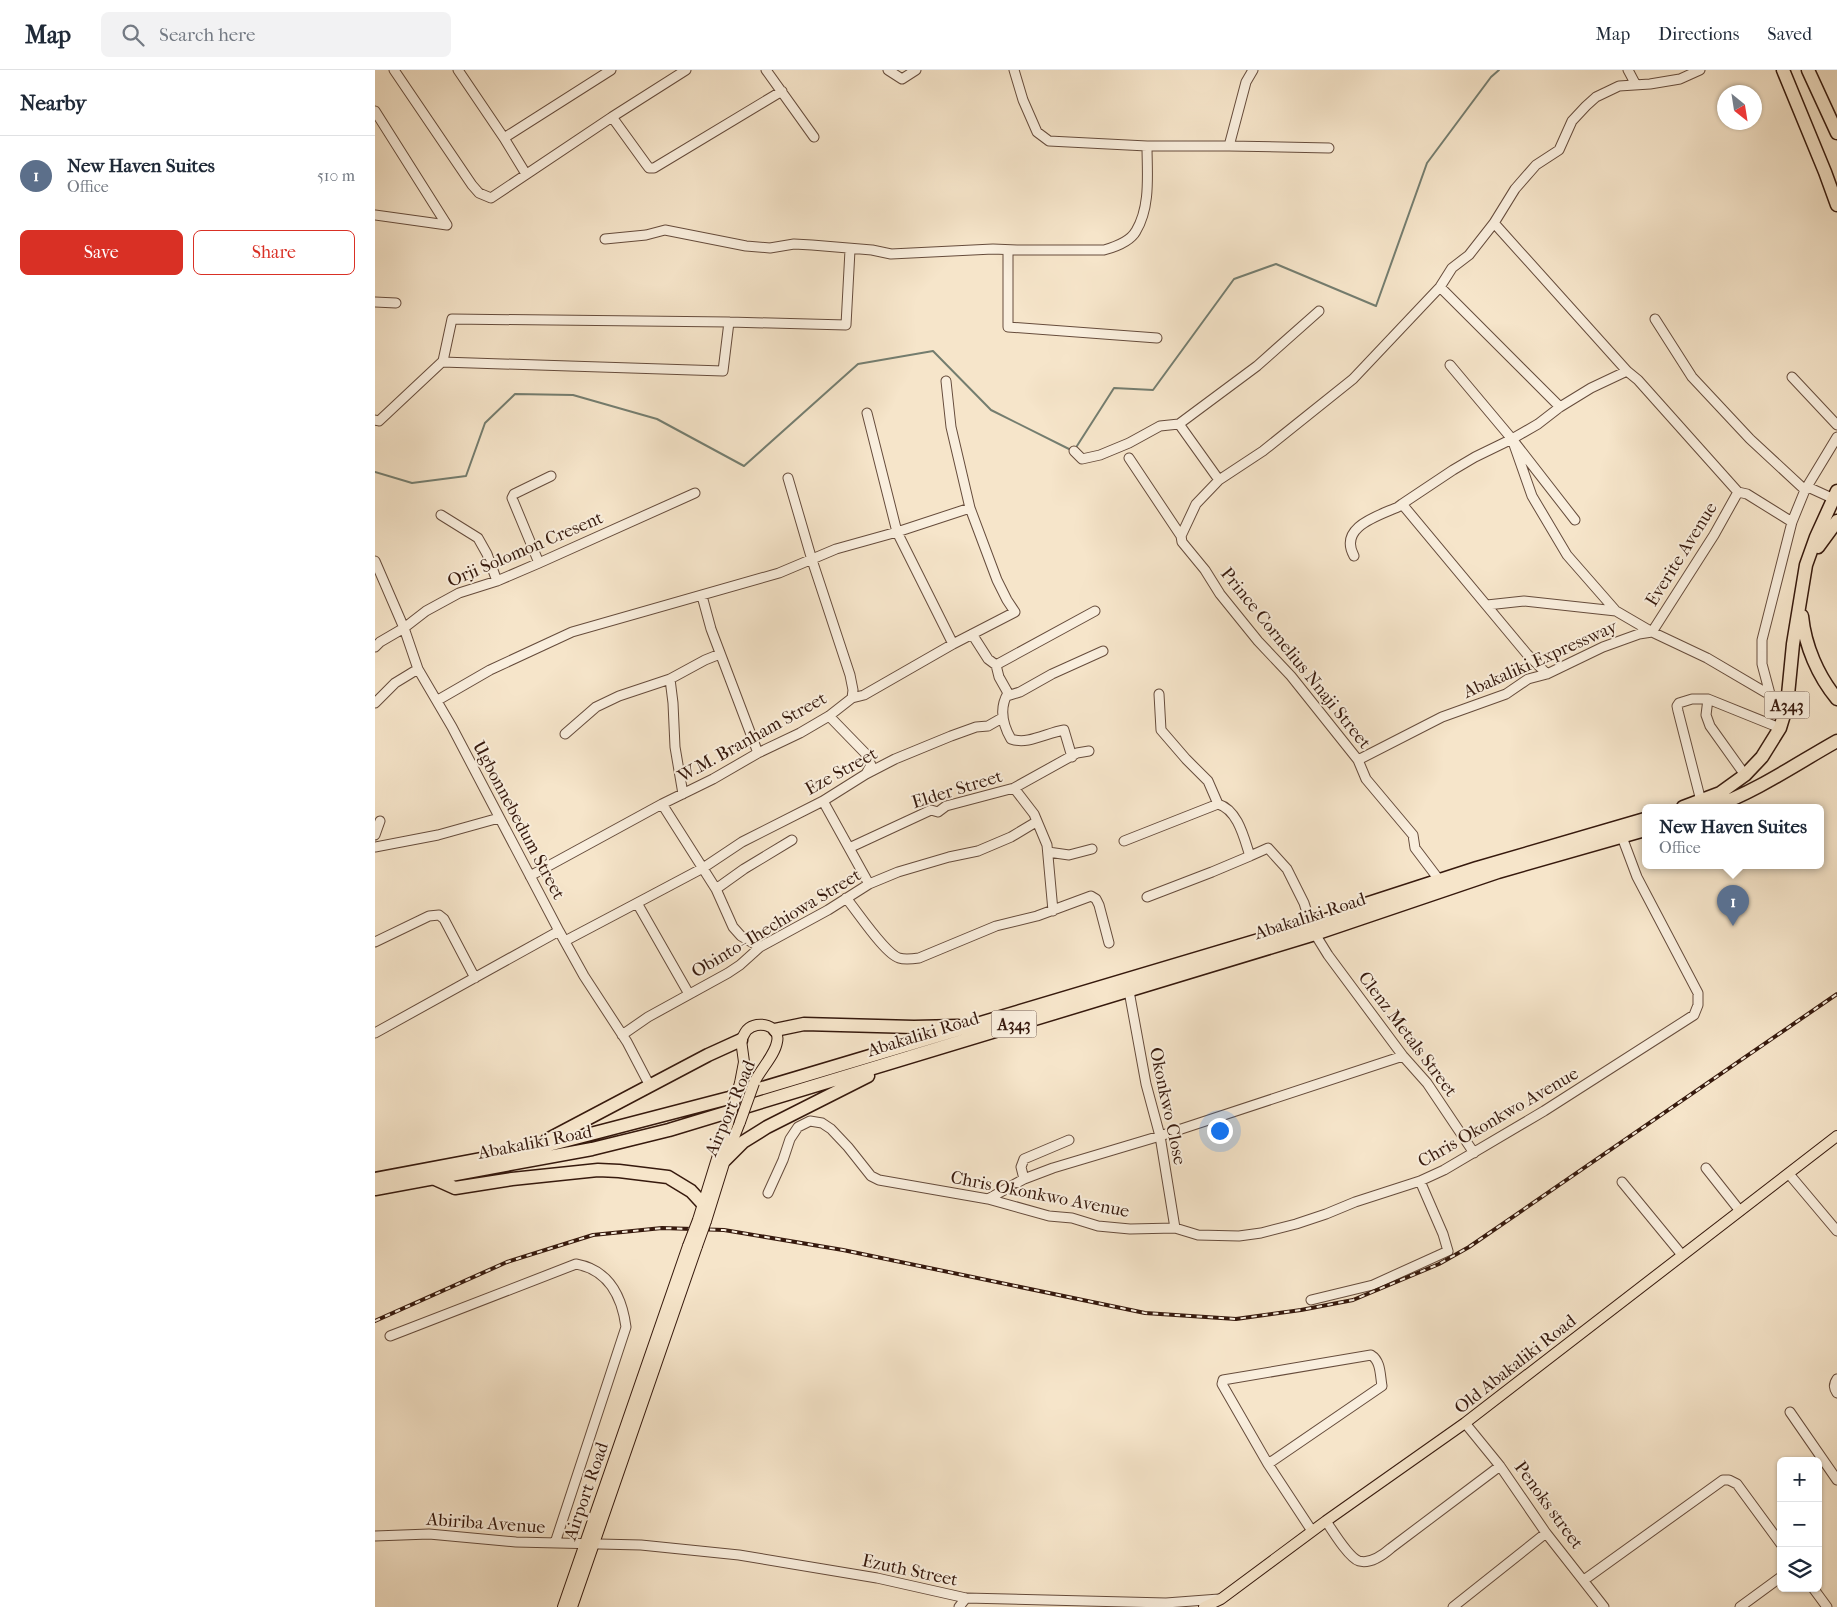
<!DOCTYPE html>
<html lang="en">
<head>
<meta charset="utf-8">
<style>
  body { margin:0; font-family:"IM FELL French Canon",serif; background:#f2f2f3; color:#1f2937 }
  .controls { position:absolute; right:15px; bottom:15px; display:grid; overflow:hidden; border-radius:8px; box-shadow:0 1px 4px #0004 }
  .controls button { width:45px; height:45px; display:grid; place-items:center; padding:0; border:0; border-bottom:1px solid #e0e1e3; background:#fff; color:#1f2937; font:25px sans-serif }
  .compass { position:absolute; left:1342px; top:15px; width:45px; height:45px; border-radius:50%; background:#fff; box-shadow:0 1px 4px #0004; rotate:150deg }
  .you { position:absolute; left:844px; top:1060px; width:18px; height:18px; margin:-12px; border:4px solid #fff; border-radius:50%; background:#1a73e8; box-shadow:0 0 0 8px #1a73e833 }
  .badge { display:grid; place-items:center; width:32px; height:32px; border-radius:50%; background:#d93025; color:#fff; font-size:16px; font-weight:700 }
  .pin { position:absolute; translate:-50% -41px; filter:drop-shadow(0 1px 2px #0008) }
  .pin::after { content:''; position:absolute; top:26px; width:18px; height:15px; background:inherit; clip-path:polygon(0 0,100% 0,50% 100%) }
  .popup { position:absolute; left:1267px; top:734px; width:182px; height:65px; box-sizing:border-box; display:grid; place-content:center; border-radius:8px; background:#fff; filter:drop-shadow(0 1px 4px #0005); font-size:16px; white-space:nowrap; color:#747a83 }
  .popup b { font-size:19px; color:#1f2937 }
  .popup::after { content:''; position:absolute; left:50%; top:100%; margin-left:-10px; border:10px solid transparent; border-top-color:#fff }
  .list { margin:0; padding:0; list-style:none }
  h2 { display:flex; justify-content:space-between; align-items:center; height:65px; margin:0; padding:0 20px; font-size:21px }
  h2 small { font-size:16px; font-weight:400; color:#747a83 }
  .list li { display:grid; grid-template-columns:32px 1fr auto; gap:15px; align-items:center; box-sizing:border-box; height:80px; padding:0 20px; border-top:1px solid #e0e1e3 }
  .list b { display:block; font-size:19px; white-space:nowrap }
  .list p { margin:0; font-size:16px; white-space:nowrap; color:#747a83 }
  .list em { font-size:16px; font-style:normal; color:#747a83 }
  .actions { display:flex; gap:10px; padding:15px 20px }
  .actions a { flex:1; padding:11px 0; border:1px solid #d93025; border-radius:8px; text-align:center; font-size:18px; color:#d93025 }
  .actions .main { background:#d93025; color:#fff }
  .icon { flex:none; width:28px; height:28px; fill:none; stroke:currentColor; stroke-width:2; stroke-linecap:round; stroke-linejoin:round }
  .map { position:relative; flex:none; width:1462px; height:1537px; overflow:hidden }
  header { display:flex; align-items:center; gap:30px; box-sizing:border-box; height:70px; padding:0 25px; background:#fff; border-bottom:1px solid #e0e1e3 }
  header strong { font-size:24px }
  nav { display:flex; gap:28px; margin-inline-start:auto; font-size:18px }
  .search { width:350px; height:45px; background:#f2f2f3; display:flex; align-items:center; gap:12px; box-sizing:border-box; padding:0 18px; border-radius:8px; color:#747a83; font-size:19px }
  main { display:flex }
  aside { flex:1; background:#fff }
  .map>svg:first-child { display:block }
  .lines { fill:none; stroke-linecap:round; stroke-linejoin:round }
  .stream { stroke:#747d6f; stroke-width:2 }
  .minor-casing { stroke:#664c3c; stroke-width:11 }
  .major-casing { stroke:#36190d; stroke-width:12 }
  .highway-casing { stroke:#36190d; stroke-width:15 }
  .minor { stroke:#f9eedd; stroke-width:9 }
  .major { stroke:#f6e5ca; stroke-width:10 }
  .highway { stroke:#f6e5ca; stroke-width:12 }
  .rail-casing { stroke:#36190d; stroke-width:4 }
  .rail { stroke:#f9eedd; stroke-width:2; stroke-dasharray:5.5; stroke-linecap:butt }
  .major-bridge-casing { stroke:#36190d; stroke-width:12; stroke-linecap:butt }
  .major-bridge { stroke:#f6e5ca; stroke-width:10 }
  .labels { text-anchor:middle; stroke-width:4; stroke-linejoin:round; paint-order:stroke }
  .shield { fill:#f9eedd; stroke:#70594b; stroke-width:1 }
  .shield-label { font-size:16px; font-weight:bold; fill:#36190d }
  .street-label { font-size:18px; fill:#36190d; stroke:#f9eedd }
</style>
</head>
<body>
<header>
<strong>Map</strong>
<div class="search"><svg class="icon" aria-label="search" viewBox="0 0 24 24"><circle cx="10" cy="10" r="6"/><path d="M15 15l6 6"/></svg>Search here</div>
<nav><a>Map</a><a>Directions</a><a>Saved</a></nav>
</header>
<main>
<aside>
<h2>Nearby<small></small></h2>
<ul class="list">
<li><span class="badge" style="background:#5c6f8a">1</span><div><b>New Haven Suites</b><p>Office</p></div><em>510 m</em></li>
</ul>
<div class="actions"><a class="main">Save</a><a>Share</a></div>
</aside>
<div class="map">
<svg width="1462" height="1537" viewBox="0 0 1462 1537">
  <rect width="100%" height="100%" fill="#f6e5ca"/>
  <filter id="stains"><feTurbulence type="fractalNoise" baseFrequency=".004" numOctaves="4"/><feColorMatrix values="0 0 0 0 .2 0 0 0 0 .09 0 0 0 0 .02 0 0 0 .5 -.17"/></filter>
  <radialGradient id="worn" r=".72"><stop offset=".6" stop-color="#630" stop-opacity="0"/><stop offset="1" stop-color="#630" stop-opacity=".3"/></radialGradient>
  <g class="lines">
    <!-- stream -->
    <path class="stream" d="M700 379 739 318 778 320 859 209 901 194 1001 236 1052 93 1116 7 1124 0
      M0 402 37 413 91 406 110 353 140 324 198 325 282 349 369 396 483 294 558 281 616 340 696 380"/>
    <!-- minor casing -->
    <g class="minor-casing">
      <path id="minor" d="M19 0 97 115 104 123 116 128 237 47 311 0
        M83 0 129 68 151 104
        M391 0 439 67
        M513 0 527 9 541 0
        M639 0 648 30 662 62 674 71 772 76H854L954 78
        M1253 0 1261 15
        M0 41 72 155 0 145
        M237 47 271 94 274 98H279L407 21
        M129 68 236 0
        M854 76 871 12 878 0
        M1119 153 1252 301 1263 310 1363 422 1372 424 1417 452 1430 420 1435 418 1459 429
        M230 169 271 165 290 160 371 176 395 178 419 174 437 175 497 180 516 184 618 179 642 180H729C740 177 755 172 761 161 776 136 772 103 772 76
        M633 180V257L782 268
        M1065 217 1185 337
        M0 232 21 233
        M1280 249 1317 307 1375 369 1430 420 1462 367
        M67 292 348 301 354 252
        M1075 295 1137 369 1200 450
        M1417 307 1462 355
        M492 343 522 462 578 574
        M0 350 4 351 68 291 77 249 354 252 471 255 475 180
        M804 354 844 410
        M1137 369 1157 426 1192 485 1241 541
        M699 381 707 389 725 385 754 373 785 356 804 354 882 296 944 241
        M754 388 806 466
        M413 408 437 490 475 605 478 620 477 628
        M1027 434 1078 400 1100 387 1137 369 1163 354 1185 337 1216 318 1252 301
        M66 445 103 468 112 484 122 511
        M979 486C963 457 1003 446 1023 437L1027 434 1152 584 1172 604
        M0 491 29 558 43 599 77 657 184 861 209 906 252 972 275 1016
        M164 493 137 428 139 424 176 406
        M327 526 336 559 383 683
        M1112 535 1149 531 1241 541 1277 562 1339 465 1363 422
        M597 564 613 589 621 595 624 607 633 623C624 638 628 655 636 669 653 675 671 663 689 660L697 687
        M0 577 5 572 29 558 51 541 84 523 122 511 164 493 320 423
        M621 595 720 541
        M295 609 330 590 345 584
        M784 624 786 660 811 689 833 711 843 734
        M1395 624 1387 594V570L1417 452
        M632 626 645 622 677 604 728 581
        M1333 629 1331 645 1335 656 1370 705
        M63 630 115 600 197 562 404 503 461 479 522 462 595 438
        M0 633 20 613 43 599
        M454 646 490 683 496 695 491 704
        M190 664 221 637 244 626 295 609 298 633 300 677 308 724
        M983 690 1067 647 1131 624 1153 609 1172 604 1228 577 1264 564 1277 562 1332 588 1412 635
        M639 718 659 744 672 775 678 841
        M448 731 494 814
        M1326 731 1303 641 1302 636 1304 633 1317 629H1333L1405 658
        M287 734 341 819 358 857 366 866 385 877
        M0 765 5 751
        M749 771 843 734C863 740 869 768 875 786L893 778 912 799 929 833 936 855
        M0 777 63 765 124 748
        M474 778 556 740 563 742 571 736 639 718 702 683 714 681
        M673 782 694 785 717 779
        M155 806 287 734 338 709 383 683 425 663 454 646 477 628 489 625 578 574 640 542 632 530 622 510 595 438 576 357 571 311
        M1065 811 1040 778 1038 765 991 709 983 690 916 606 883 571 845 524 830 500 807 472 806 466 821 434 844 410 888 381 978 309 1065 217 1077 198 1094 185 1119 153 1140 119 1161 95 1184 80 1197 51 1211 36 1221 27 1244 16 1275 14 1305 9 1325 0
        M341 819 369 799 417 770
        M772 827 837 802 875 786
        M471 828C482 841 510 884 524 888 530 890 537 889 544 888L621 856 662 846 716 826 721 829 724 835 734 873
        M940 864 953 885 1028 986 1052 1013 1099 1083
        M190 871 262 833
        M0 872 54 846 64 845 69 849 100 908
        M754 921 771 1014 785 1066 800 1158
        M314 924 262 833 328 798 367 772 448 731 491 704 520 689 576 666 601 657 613 656 627 648
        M0 963 184 861
        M247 965 273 947 353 903 365 895 385 877 453 840 494 814 523 802 574 787 603 781 636 767 661 752
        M1331 1098 1365 1141
        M1414 1104 1462 1161
        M649 1109 646 1097 649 1089 694 1070
        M1247 1112 1307 1185
        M393 1123 408 1090 415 1069 423 1057 435 1051 447 1053 456 1059 473 1077 496 1106 504 1110 613 1129 674 1146 697 1148 723 1156 755 1159 800 1158 823 1165 864 1166 886 1163 921 1154 951 1144 980 1132 1045 1111 1069 1100 1169 1041 1319 945 1323 935V923L1262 807 1247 767
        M613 1129 649 1109 678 1098 785 1066 1028 986
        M936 1230 998 1215 1073 1181 1068 1164 1045 1111
        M15 1266 201 1194C234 1200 247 1227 251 1257L180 1473
        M1462 1309C1458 1315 1459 1318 1462 1323
        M1415 1342 1462 1410
        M1090 1353 1125 1396 1171 1463 1229 1537
        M893 1394 1007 1316C1005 1305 1006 1291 996 1285L848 1310 847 1314 893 1394 937 1461
        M951 1451C957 1460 974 1488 984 1491 995 1494 1008 1485 1016 1478L1125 1396
        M0 1466 54 1464 141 1472 266 1475 364 1485 502 1508 591 1528 791 1533 844 1529
        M1209 1510 1348 1410H1354L1362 1414 1406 1474
        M1438 1518 1452 1537
        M584 1537 591 1528
        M1078 1537 1171 1463
        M1365 1537 1406 1507"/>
    </g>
    <!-- major casing -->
    <g class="major-casing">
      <path id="major" d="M365 1013 369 992 366 970C368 967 370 962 372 960 383 949 406 956 402 972 400 985 385 1000 379 1013
        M323 1150 353 1053
        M331 1151 350 1090 365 1052
        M188 1537 313 1176
        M197 1537 322 1176
        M829 1537 846 1529 951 1451 1090 1353 1462 1066"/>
    </g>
    <!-- highway casing -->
    <g class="highway-casing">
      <path id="highway" d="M1408 0 1450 102 1462 135
        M1433 0 1462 63
        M1443 477 1462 451
        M1427 546C1430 576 1443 606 1462 629
        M1308 737 1345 723 1370 705 1387 687 1405 658 1412 635 1418 574 1431 495 1441 467 1462 421
        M1338 737C1382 721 1421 694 1462 671
        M400 960 429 954 539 957 583 956
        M172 1070 333 985 366 970
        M350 1090 368 1072 392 1057 493 1006
        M59 1105 60 1109 80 1118 137 1109 223 1100 244 1101 293 1107 316 1121 328 1134
        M0 1109 154 1080 354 1028 954 849 971 844 991 834 1102 798 1270 749
        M0 1119 217 1079 294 1060 940 864 1123 802 1270 760"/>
    </g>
    <!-- minor -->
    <use href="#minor" class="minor"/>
    <!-- major -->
    <use href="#major" class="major"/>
    <!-- highway -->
    <use href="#highway" class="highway"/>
    <!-- rail casing -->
    <g class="rail-casing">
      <path id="rail" d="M0 1251 132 1192 218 1165 287 1158 349 1160 468 1180 770 1243 861 1249 926 1240 978 1230 1064 1194 1094 1177 1462 924"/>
    </g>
    <!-- rail -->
    <use href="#rail" class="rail"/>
    <!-- major-bridge casing -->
    <g class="major-bridge-casing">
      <path id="major-bridge" d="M365 1052 379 1013
        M353 1053 365 1013
        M313 1176 323 1150
        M322 1176 331 1151"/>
    </g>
    <!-- major-bridge -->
    <use href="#major-bridge" class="major-bridge"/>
  </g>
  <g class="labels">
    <!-- shield labels -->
    <g class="shield">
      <rect x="1389.5" y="621.5" width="45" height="27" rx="4"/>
      <rect x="616.5" y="940.5" width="45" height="27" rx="4"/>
    </g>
    <g class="shield-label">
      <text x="1412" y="641">A343</text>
      <text x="639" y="960">A343</text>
    </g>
    <!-- street labels -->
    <g class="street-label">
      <text transform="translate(150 479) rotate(-23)" y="6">Orji Solomon Cresent</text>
      <text transform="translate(1306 484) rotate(-58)" y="6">Everite Avenue</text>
      <text transform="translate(921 588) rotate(51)" y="6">Prince Cornelius Nnaji Street</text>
      <text transform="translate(1165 589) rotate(-24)" y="6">Abakaliki Expressway</text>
      <text transform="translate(377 667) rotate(-29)" y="6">W.M. Branham Street</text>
      <text transform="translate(466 701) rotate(-29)" y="6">Eze Street</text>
      <text transform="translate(582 719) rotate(-17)" y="6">Elder Street</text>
      <text transform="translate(144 750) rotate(62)" y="6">Ugbonnebedum Street</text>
      <text transform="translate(935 846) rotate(-18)" y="6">Abakaliki Road</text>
      <text transform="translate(401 853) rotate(-31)" y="6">Obinto- Ihechiowa Street</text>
      <text transform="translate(548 964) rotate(-17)" y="6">Abakaliki Road</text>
      <text transform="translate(1033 964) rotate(53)" y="6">Clenz Metals Street</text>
      <text transform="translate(793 1036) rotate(78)" y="6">Okonkwo Close</text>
      <text transform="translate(355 1038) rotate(-67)" y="6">Airport Road</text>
      <text transform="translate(1123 1047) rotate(-30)" y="6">Chris Okonkwo Avenue</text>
      <text transform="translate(160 1072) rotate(-11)" y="6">Abakaliki Road</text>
      <text transform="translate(665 1124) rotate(11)" y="6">Chris Okonkwo Avenue</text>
      <text transform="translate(1140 1294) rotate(-38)" y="6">Old Abakaliki Road</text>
      <text transform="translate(211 1421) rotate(-71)" y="6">Airport Road</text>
      <text transform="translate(1174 1435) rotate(54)" y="6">Penoks street</text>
      <text transform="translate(111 1453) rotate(4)" y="6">Abiriba Avenue</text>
      <text transform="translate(535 1500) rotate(12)" y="6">Ezuth Street</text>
    </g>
  </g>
  <rect width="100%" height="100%" filter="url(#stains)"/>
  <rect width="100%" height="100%" fill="url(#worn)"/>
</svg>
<div class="controls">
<button>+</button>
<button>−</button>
<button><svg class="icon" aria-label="layers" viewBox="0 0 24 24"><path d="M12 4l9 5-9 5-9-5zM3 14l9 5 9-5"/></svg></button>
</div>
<svg class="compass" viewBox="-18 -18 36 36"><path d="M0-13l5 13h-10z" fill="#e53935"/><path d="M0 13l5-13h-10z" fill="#747a83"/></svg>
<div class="you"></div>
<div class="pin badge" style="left:1358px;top:856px;background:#5c6f8a">1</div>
<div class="popup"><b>New Haven Suites</b>Office</div>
</div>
</main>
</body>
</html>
